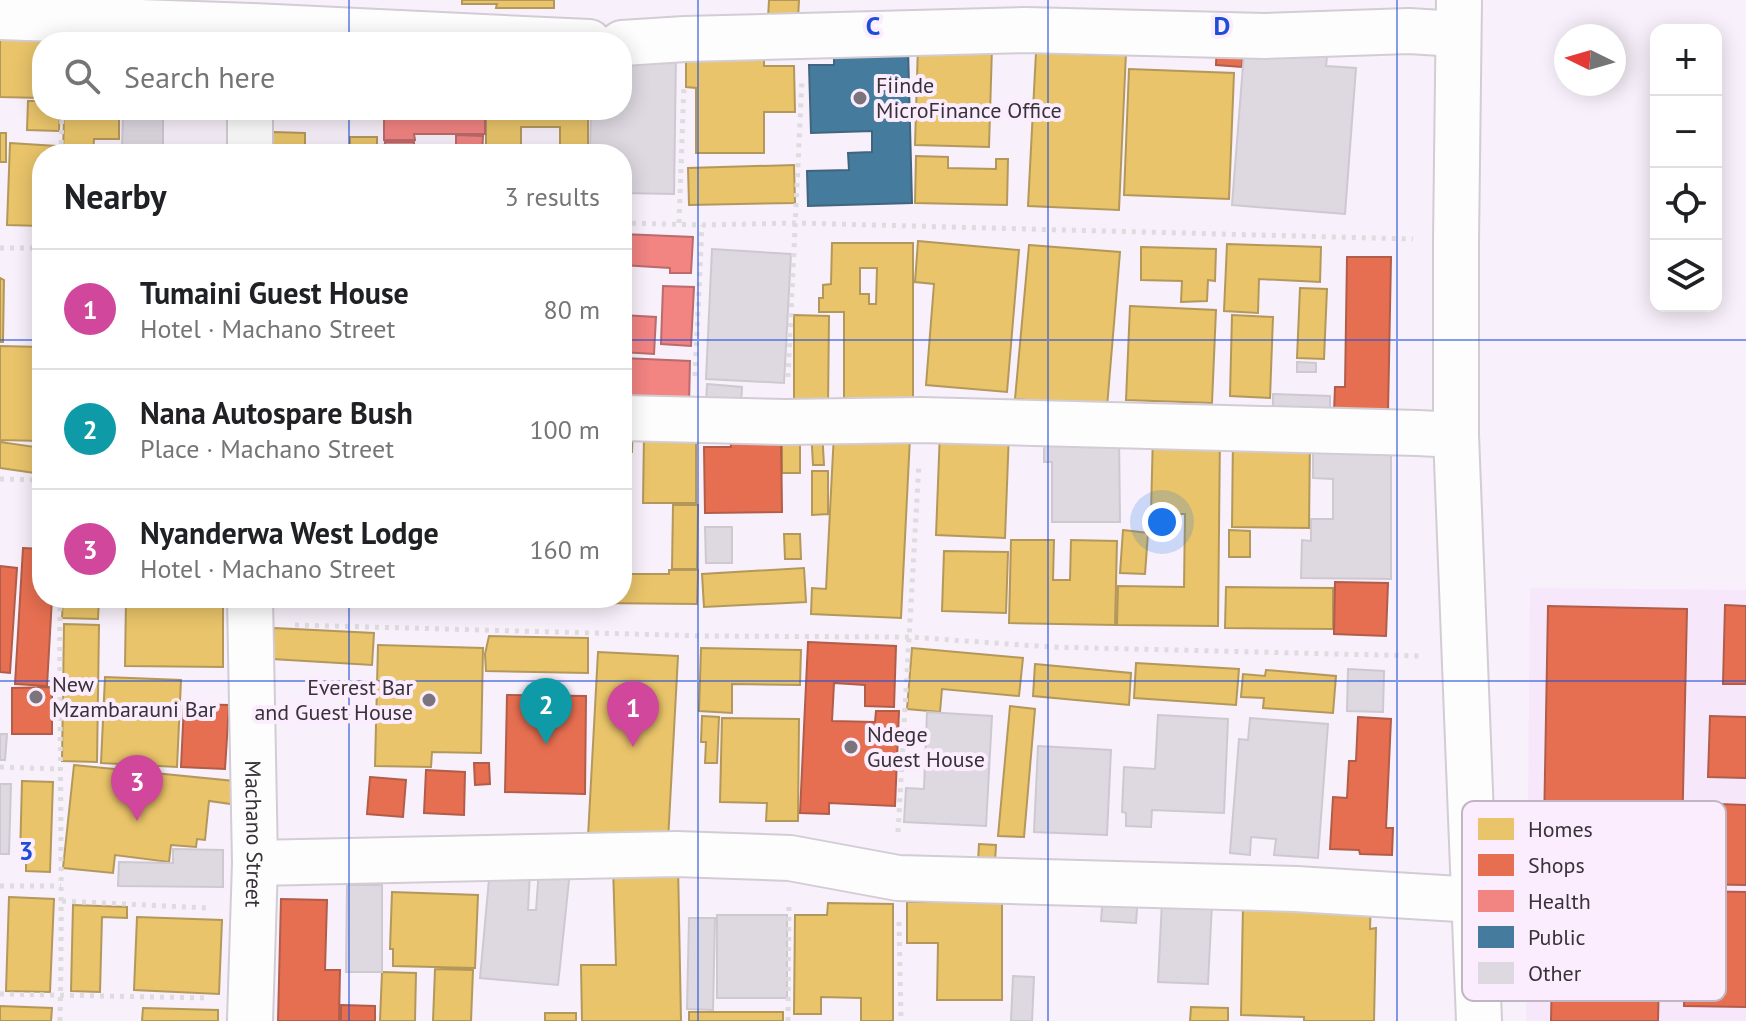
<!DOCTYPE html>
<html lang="en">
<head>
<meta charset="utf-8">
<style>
  body { margin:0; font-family:"PT Sans",sans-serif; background:#f2f2f2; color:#202124 }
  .controls { position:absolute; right:24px; top:24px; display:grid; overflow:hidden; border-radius:16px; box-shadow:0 4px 20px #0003 }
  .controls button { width:72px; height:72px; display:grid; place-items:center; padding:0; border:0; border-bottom:2px solid #e0e0e0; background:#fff; color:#202124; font:40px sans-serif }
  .compass { position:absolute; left:1554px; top:24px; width:72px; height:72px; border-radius:50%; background:#fff; box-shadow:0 4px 20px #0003; rotate:275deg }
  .you { position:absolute; left:1162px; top:522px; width:28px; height:28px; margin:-20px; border:6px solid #fff; border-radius:50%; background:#1a73e8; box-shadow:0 0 0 12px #1a73e833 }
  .badge { display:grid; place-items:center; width:52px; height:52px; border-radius:50%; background:#111827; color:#fff; font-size:26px; font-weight:700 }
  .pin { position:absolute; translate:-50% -66px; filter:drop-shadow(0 2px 4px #0008) }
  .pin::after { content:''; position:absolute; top:42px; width:28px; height:24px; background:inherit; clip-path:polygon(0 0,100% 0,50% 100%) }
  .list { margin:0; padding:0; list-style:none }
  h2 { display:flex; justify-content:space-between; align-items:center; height:104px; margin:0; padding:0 32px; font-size:34px }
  h2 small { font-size:26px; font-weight:400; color:#757577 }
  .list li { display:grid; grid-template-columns:52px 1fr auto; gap:24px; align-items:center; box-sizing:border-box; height:120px; padding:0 32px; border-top:2px solid #e0e0e0 }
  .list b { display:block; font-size:30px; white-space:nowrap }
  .list p { margin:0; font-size:26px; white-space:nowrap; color:#757577 }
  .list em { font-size:26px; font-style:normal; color:#757577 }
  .icon { flex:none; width:44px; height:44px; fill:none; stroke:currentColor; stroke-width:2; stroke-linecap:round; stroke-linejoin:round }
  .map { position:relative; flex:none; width:1746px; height:1021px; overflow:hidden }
  .search { position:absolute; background:#fff; box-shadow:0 4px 20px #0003; left:32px; top:32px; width:600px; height:88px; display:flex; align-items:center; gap:20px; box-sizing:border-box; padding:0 28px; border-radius:32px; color:#757577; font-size:30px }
  .panel { position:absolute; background:#fff; box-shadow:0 4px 20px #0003; left:32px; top:144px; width:600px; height:464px; border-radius:32px }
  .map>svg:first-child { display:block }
  .built { fill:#f7e7fa }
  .homes { fill:#e9c46a; stroke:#b4985b; stroke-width:2; fill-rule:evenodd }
  .shops { fill:#e76f51; stroke:#b25c4a; stroke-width:2 }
  .health { fill:#f28482; stroke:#ba6b6c; stroke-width:2 }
  .public { fill:#457b9d; stroke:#41657f; stroke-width:2 }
  .building { fill:#ded8e0; stroke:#cec8d0; stroke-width:2 }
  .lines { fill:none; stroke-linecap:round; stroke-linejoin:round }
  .street-casing { stroke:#d3ccd4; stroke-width:48 }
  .path { stroke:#dedcdf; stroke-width:5; stroke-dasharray:4 6; stroke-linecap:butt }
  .street { stroke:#fefdfe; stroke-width:44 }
  .grid { fill:none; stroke:#1d4ed8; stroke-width:2; stroke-opacity:0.55 }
  .poi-dot { fill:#7b747c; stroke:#fbedfd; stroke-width:3 }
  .labels { text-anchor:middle; stroke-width:8; stroke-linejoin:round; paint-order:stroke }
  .poi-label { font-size:22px; fill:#373138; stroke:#fbedfd; text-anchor:start }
  .street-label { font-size:22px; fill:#373138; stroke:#fbedfd }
  .key { fill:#fbedfd; stroke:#c0b5c2; stroke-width:2 }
  .key-label { font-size:22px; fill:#373138 }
  .grid-label { font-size:26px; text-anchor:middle; font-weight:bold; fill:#1d4ed8; stroke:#fbedfd; stroke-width:8; stroke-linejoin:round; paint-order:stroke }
</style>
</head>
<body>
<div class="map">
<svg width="1746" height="1021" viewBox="0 0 1746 1021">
  <rect width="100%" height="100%" fill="#f8f0fa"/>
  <!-- built -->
  <path class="built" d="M1530 588 1746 590V1021H1526Z"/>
  <!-- homes -->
  <path class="homes" d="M462 0H554V8H496L497 4H462Z
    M769 0H799L798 19 768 18Z
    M0 37 60 39V42H42V98L0 97Z
    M918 45 992 47 989 147 915 145Z
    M1101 51 1126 52 1119 210 1028 206 1036 52 1101 55Z
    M686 54H764V66H794L795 112H764V153H696V88L686 87Z
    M1129 69 1234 73 1229 199 1124 195Z
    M28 101H42V110H60L59 131 27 130Z
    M65 110H132V114H65Z
    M486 110H588V154H560V127H521V154H486Z
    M64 115 119 116V139H94L93 154H63Z
    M273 132 305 133V154H273Z
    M0 133H6V162H0Z
    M350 137H377V154H350Z
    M10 143 56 146 55 154H42V226L7 225Z
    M916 156 948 157V168L996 169V159H1008L1007 205 915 203Z
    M794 165 795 203 689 205 688 168Z
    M918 241 1019 250 1007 392 926 385 934 284 915 282Z
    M832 243H913V398H844V312H819V298H823V285L831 284ZM860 268H877L876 304H869V294H860Z
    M1227 244 1321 247 1320 282 1259 279 1258 313 1224 311Z
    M1029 245 1120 252 1107 407 1015 399Z
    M1141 247 1216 249 1215 281 1208 280 1207 301 1181 302 1182 281 1141 280Z
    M0 278 4 280 3 342H0Z
    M1300 288 1327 289 1324 359 1297 358Z
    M1130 306 1216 310 1212 403 1126 400Z
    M794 315 829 316 828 407H794Z
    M1232 315 1273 317 1270 398 1230 396Z
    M0 346 42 347V441L0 440Z
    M622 422H633L632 452H622Z
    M822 429 824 465H813L811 430Z
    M940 431 1009 432 1005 538 936 535Z
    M1153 432 1220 433 1218 626 1117 625 1118 586 1184 587 1185 514H1151Z
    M834 433 910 437 901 618 811 614 812 588 826 589Z
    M644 434H696V503H643Z
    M1233 434 1310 436 1309 528 1232 527Z
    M782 437H800V473H782Z
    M0 442 42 448V474L0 468Z
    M812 471H828V514L812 515Z
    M673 505H698L697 569H672Z
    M1123 530 1148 533 1145 574 1120 573Z
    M1229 530 1250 531V557H1229Z
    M784 534H800L801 559H785Z
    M1011 540H1054L1053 580H1070L1071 540 1117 541 1115 625 1009 623Z
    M944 551 1008 552 1006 613 942 611Z
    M804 568 806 602 704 607 702 574Z
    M669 570H698L697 604 594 603V598H622V574H669Z
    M1226 587 1333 588V629L1225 628Z
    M63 598H99L98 619 62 618Z
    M126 598H223V667L125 666Z
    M412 598H487V604L430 602 428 601 427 605H411Z
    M499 598H570V605L498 604Z
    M64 624 99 625 97 762 62 761Z
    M274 628 374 633 372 665 272 659Z
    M489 636 588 638V673L486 671 485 654Z
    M378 645 483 648 481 753 432 752 431 767 375 766Z
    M701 648 801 650 800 685 732 684V713L699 711Z
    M912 648 1023 658 1019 696 942 689 940 712 907 709Z
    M598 652 678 656 668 841 588 837Z
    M1136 663 1239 669 1236 705 1134 698Z
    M1035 664 1131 673 1129 705 1033 696Z
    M1266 670 1336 676 1333 713 1263 708 1264 698 1241 697 1243 674 1265 676Z
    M105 677 181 680 177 767 101 763Z
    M1010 706 1035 709 1024 837 998 836Z
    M702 716 719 717 717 763H705L706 742H701Z
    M722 718 799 719 798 821H766L767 803 720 802Z
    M74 765 234 781 231 804 209 801 205 840 197 839 196 847 171 845 169 862 115 855 113 873 63 868Z
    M22 781 53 782 50 872 26 871V859L20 858Z
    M979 844 996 845 995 862H978Z
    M678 864 681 1021H582L581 965H616L613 866Z
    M392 892 478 895 475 968 393 966V949H390Z
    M1371 894 1370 929 1376 928 1374 1021H1304V1017L1241 1015 1243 904Z
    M9 897 54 899 50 992 6 991Z
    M907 902H1002V1000H937L938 943H907Z
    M828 903 893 904V1021H861V998L821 997V1014H794L795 915H827Z
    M73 905 127 907V918L102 917 100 992 71 991Z
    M137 917 222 920 219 994 134 990Z
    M435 969 473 970 471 1021H433Z
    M382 972 416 973 415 1021H380Z
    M0 1006 52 1008 51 1021H0Z
    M1191 1007 1228 1008V1021H1190Z
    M143 1008 218 1010V1021H142Z
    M689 1012H783V1021H689Z
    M545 1013H576V1021H545Z"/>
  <!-- shops -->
  <path class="shops" d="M1217 39 1244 45 1242 67 1216 65Z
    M1347 257H1391L1388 413 1334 412 1335 387H1345Z
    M781 435 782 512 705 513 704 447H731L730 436Z
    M23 548 42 549V598H52L47 686 15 684Z
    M0 566 17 568 10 673 0 672Z
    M1335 582 1388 583 1386 636 1334 634Z
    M1725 605 1746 606V684H1723Z
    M1548 606 1687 609 1681 885 1543 883Z
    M808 642 896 646 894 707 865 706V685L834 683 832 721 875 722 876 711H899L895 806 829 803V814L800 813Z
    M52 687V734H12V688Z
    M507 695 586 696 585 794 505 792Z
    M184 704 229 705 225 769 181 767Z
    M1710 716 1746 717V778L1708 777Z
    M1358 717 1391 719 1386 828H1393L1392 855 1360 854 1359 850 1330 849 1333 797 1347 798 1349 761H1356Z
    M474 763H489L490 784 475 785Z
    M426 770 465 772 464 815 424 813Z
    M370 777 406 780 403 817 367 814Z
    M1692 803 1746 805V885L1690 884Z
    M1687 891 1746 892V1007L1684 1006Z
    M281 899 327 900 325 970H340L339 1021H278Z
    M1553 930 1660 933 1658 1021H1551Z
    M341 1005 375 1006V1021H341Z"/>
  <!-- health -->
  <path class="health" d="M384 110H485V134H414L415 140H384Z
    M456 135 483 136 482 154H456Z
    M385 142H414V154H384Z
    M622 234 693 237 691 273H670V268L622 265Z
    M663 286 694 287 691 346 661 344Z
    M622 315 656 317 654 354 622 352Z
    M622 358 690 361 689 405 622 401Z"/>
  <!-- public -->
  <path class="public" d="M908 47 912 203 808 206 807 171 849 170 848 153 872 152V131L811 133 809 65H834V49Z"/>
  <!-- building -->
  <path class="building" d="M1245 40 1328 47 1326 66 1356 68 1345 214 1232 205Z
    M622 53 676 54 674 194 622 193V154H590L591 110H622Z
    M123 118 163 119V145L228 146V154H104V145L122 146Z
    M712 249 791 254 784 383 706 379Z
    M1297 362 1316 363V372H1297Z
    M707 384 742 387 741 406 706 404Z
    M1273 394 1330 396V409L1273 406Z
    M1313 434 1391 440V579L1301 578 1302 540 1311 541V519H1333V479L1313 478Z
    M1044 437H1119L1120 522H1052V462H1044Z
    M705 527H732V563H706Z
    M1348 669 1384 671 1383 712 1347 711Z
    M927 712 992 716 986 826 904 822 906 788 924 789Z
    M1158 715 1228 719 1224 813 1152 810 1151 827 1126 826V813L1122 812 1124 767 1155 769Z
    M1250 718 1328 724 1318 858 1274 855 1276 839 1251 837 1250 855 1230 853 1239 739 1248 740Z
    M0 734H7L5 760H0Z
    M1038 746 1111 750 1107 835 1034 832Z
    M0 784H11L9 854H0Z
    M173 849 223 850V887L118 886 119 862 173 863Z
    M490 868 530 872 528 910H536L539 869 570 871 558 985 480 978Z
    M347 885H382V972H346Z
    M1103 894 1138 896 1136 923 1101 921Z
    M1162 902 1212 904 1208 984 1158 982Z
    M717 915H787V998H717Z
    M689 918H715L713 1010 687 1009Z
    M1013 976 1034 977 1032 1021H1011Z"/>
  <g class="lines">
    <!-- street casing -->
    <g class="street-casing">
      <g id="street">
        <path d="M1459 0 1456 242V435L1479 1021"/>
        <path d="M0 17 251 26 589 42"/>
        <path d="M622 43 685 39 1025 30 1265 36 1409 31 1458 34"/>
        <path d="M250 154V110"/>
        <path d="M622 418 785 422 921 420 1418 433 1456 435"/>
        <path id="s1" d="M250 598 255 863 250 1021"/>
        <path d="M255 863 676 854 790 858 898 878 1296 889 1475 900"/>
      </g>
    </g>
    <!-- path -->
    <path class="path" d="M61 154 62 110
      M622 223 702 225 796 223 1413 239
      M679 223 684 84
      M0 248H42
      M695 376 702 225
      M788 377 802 79
      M0 479 42 480
      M295 625 705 636 910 637 1051 647 1421 656
      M0 767 59 769
      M898 832 919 463
      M0 886H61
      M62 901 209 908
      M899 922 901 1021
      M0 994 207 998
      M60 1021C63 880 59 739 60 598
      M788 1021 789 902"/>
    <!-- street -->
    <use href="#street" class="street"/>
  </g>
  <!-- grid -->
  <path class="grid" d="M349 0V42M698 0V1021M1048 0V1021M1397 0V1021M349 110V154M0 340H42M622 340H1746M349 598V1021M0 681H1746"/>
  <!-- markers -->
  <g class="poi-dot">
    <circle cx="860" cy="98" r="8"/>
    <circle cx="36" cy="697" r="8"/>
    <circle cx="429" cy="700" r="8"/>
    <circle cx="851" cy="747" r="8"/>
  </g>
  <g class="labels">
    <!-- poi labels -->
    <g class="poi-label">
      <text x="876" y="93">Fiinde<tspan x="876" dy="25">MicroFinance Office</tspan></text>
      <text x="52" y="692">New<tspan x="52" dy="25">Mzambarauni Bar</tspan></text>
      <text x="413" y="695" text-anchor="end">Everest Bar<tspan x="413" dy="25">and Guest House</tspan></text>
      <text x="867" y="742">Ndege<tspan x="867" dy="25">Guest House</tspan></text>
    </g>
    <!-- street labels -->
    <g class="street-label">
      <text dy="8" stroke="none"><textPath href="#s1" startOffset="236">Machano Street</textPath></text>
    </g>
  </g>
  <!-- legend -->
  <rect x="1462" y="801" width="264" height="200" rx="12" class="key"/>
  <rect x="1478" y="818" width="36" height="22" fill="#e9c46a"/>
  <rect x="1478" y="854" width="36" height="22" fill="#e76f51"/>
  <rect x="1478" y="890" width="36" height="22" fill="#f28482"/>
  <rect x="1478" y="926" width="36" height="22" fill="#457b9d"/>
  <rect x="1478" y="962" width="36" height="22" fill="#ded8e0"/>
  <g class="key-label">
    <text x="1528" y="837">Homes</text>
    <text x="1528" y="873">Shops</text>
    <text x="1528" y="909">Health</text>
    <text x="1528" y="945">Public</text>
    <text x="1528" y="981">Other</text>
  </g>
  <g class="grid-label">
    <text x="873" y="35">C</text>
    <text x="1222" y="35">D</text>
    <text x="26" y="860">3</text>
  </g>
</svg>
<div class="controls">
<button>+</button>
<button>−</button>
<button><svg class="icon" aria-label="locate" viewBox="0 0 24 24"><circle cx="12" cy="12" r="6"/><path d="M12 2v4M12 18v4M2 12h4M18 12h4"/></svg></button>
<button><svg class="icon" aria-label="layers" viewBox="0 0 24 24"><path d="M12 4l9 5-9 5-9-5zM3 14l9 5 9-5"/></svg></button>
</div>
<svg class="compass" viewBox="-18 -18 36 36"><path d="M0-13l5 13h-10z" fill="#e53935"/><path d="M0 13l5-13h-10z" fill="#757577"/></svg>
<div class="you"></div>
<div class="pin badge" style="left:633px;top:747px;background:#d1479c">1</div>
<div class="pin badge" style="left:546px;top:744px;background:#0f9aa8">2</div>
<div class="pin badge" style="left:137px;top:821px;background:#d1479c">3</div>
<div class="search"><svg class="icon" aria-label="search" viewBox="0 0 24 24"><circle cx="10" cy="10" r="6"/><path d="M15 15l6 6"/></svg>Search here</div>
<section class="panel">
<h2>Nearby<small>3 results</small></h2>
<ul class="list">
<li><span class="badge" style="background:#d1479c">1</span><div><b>Tumaini Guest House</b><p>Hotel · Machano Street</p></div><em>80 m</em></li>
<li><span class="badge" style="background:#0f9aa8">2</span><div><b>Nana Autospare Bush</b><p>Place · Machano Street</p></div><em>100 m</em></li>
<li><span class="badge" style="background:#d1479c">3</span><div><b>Nyanderwa West Lodge</b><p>Hotel · Machano Street</p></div><em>160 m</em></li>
</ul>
</section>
</div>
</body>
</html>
